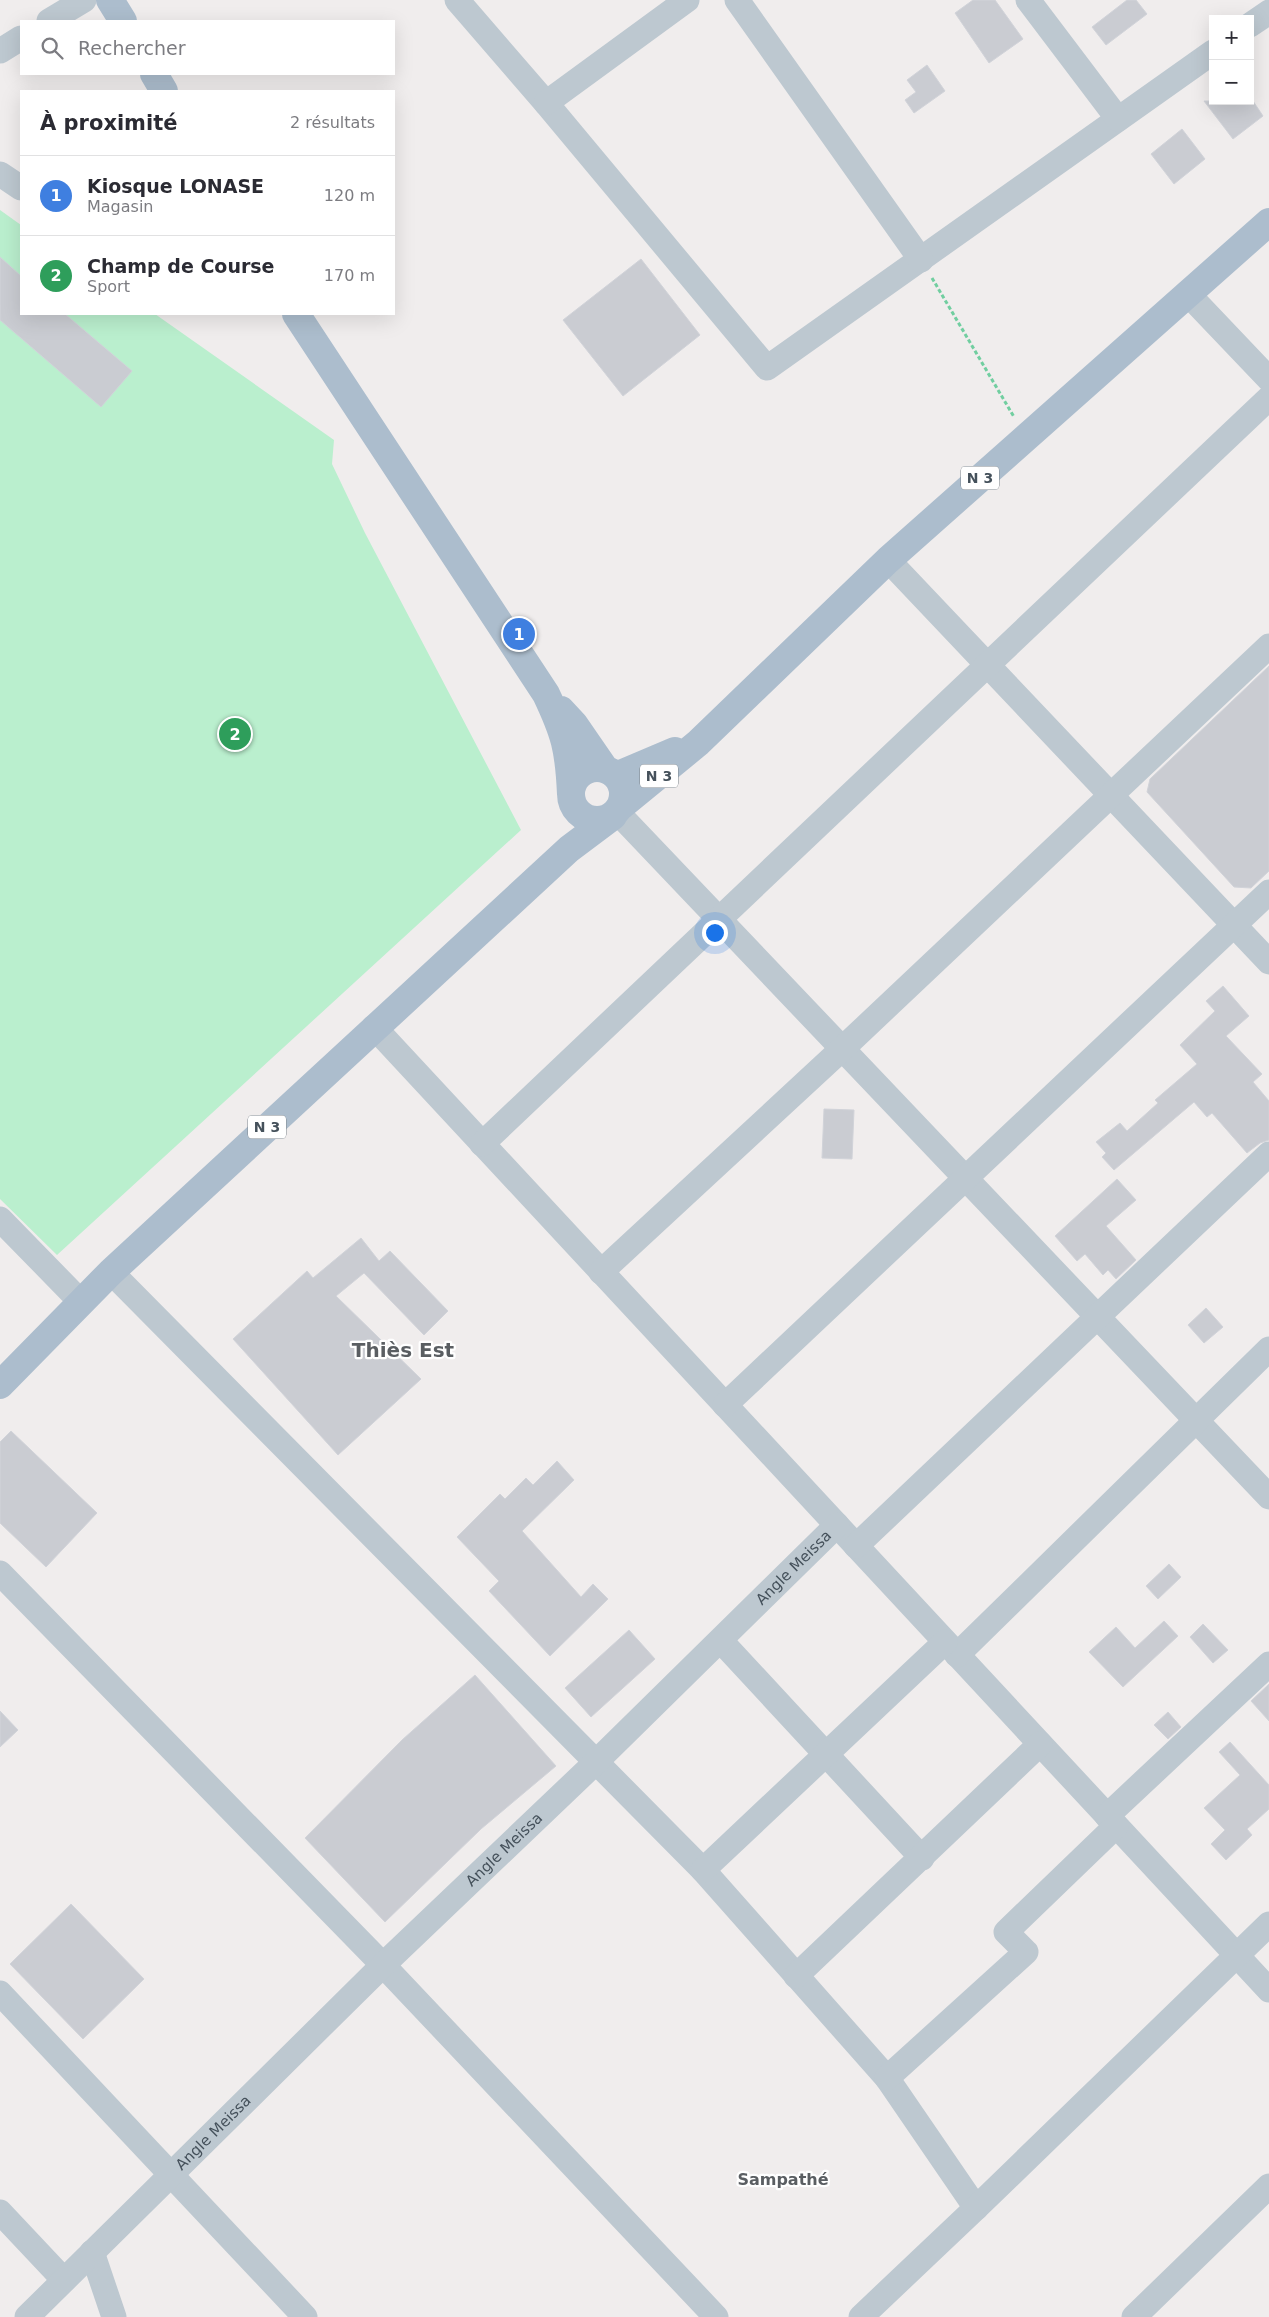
<!DOCTYPE html>
<html lang="fr">
<head>
<meta charset="utf-8">
<style>
  body { margin:0; font-family:"DejaVu Sans",sans-serif; background:#f7f7f7; color:#2b2b33 }
  .controls { position:absolute; right:15px; top:15px; display:grid; overflow:hidden; border-radius:0px; box-shadow:0 5px 20px #0002 }
  .controls button { width:45px; height:45px; display:grid; place-items:center; padding:0; border:0; border-bottom:1px solid #e1e1e2; background:#fff; color:#2b2b33; font:25px sans-serif }
  .you { position:absolute; left:714px; top:932px; width:18px; height:18px; margin:-12px; border:4px solid #fff; border-radius:50%; background:#1a73e8; box-shadow:0 0 0 8px #1a73e833 }
  .badge { display:grid; place-items:center; width:32px; height:32px; border-radius:50%; background:#156fe2; color:#fff; font-size:16px; font-weight:700 }
  .pin { position:absolute; translate:-50% -50%; border:2px solid #fff; box-shadow:0 1px 5px #0006 }
  .list { margin:0; padding:0; list-style:none }
  h2 { display:flex; justify-content:space-between; align-items:center; height:65px; margin:0; padding:0 20px; font-size:21px }
  h2 small { font-size:16px; font-weight:400; color:#7c7c81 }
  .list li { display:grid; grid-template-columns:32px 1fr auto; gap:15px; align-items:center; box-sizing:border-box; height:80px; padding:0 20px; border-top:1px solid #e1e1e2 }
  .list b { display:block; font-size:19px; white-space:nowrap }
  .list p { margin:0; font-size:16px; white-space:nowrap; color:#7c7c81 }
  .list em { font-size:16px; font-style:normal; color:#7c7c81 }
  .icon { flex:none; width:28px; height:28px; fill:none; stroke:currentColor; stroke-width:2; stroke-linecap:round; stroke-linejoin:round }
  .map { position:relative; flex:none; width:1269px; height:2317px; overflow:hidden }
  .search { position:absolute; background:#fff; box-shadow:0 5px 20px #0002; left:20px; top:20px; width:375px; height:55px; display:flex; align-items:center; gap:12px; box-sizing:border-box; padding:0 18px; border-radius:0px; color:#7c7c81; font-size:19px }
  .panel { position:absolute; background:#fff; box-shadow:0 5px 20px #0002; left:20px; top:90px; width:375px; height:225px; border-radius:0px }
  .map>svg:first-child { display:block }
  .green { fill:#baefce }
  .building { fill:#caccd2; stroke:#d1d3d9 }
  .lines { fill:none; stroke-linecap:round; stroke-linejoin:round }
  .path { stroke:#71cea0; stroke-width:3; stroke-dasharray:4 2.5; stroke-linecap:butt }
  .minor { stroke:#bdc8d0; stroke-width:25 }
  .major { stroke:#acbdcd; stroke-width:28 }
  .labels { text-anchor:middle; stroke-width:4.5; stroke-linejoin:round; paint-order:stroke }
  .shield { fill:#fff; stroke:#7d858c; stroke-width:1 }
  .shield-label { font-size:14px; font-weight:bold; fill:#45515b }
  .street-label { font-size:15px; fill:#45515b; stroke:#fff }
  .neighbourhood-label { font-size:16px; font-weight:bold; fill:#5a5e62; stroke:#fff }
  .district-label { font-size:20px; font-weight:bold; fill:#5a5e62; stroke:#fff }
</style>
</head>
<body>
<div class="map">
<svg width="1269" height="2317" viewBox="0 0 1269 2317">
  <rect width="100%" height="100%" fill="#f0eded"/>
  <!-- green -->
  <path class="green" d="M0 210 21 225V314H155L334 440 332 464 365 533 521 830 57 1255 0 1199Z"/>
  <!-- building -->
  <path class="building" d="M973 0H995L1023 39 989 63 955 13Z
    M1127 0H1136L1147 14 1106 45 1092 27Z
    M927 65 945 91 914 113 905 100 916 92 907 80Z
    M1204 101H1253L1263 116 1233 139Z
    M1182 129 1205 159 1174 184 1151 154Z
    M0 257 21 276V314H65L132 371 101 407 0 320Z
    M641 259 700 335 623 396 563 320Z
    M1269 666V871L1251 888 1234 887 1147 792 1150 779Z
    M1223 986 1249 1016 1226 1036 1262 1074 1253 1082 1269 1101V1140L1260 1143 1247 1153 1212 1113 1207 1117 1194 1102 1114 1170 1102 1157 1106 1153 1096 1142 1120 1123 1127 1131 1158 1103 1155 1100 1197 1064 1180 1045 1215 1011 1206 1001Z
    M824 1109 854 1110 852 1159 822 1158Z
    M1117 1179 1136 1200 1106 1226 1136 1260 1116 1279 1108 1270 1103 1275 1085 1254 1077 1261 1055 1236Z
    M361 1238 379 1261 390 1251 448 1311 424 1335 364 1273 336 1296 421 1379 338 1455 233 1339 307 1271 313 1278Z
    M1206 1308 1223 1327 1204 1343 1188 1325Z
    M11 1431 97 1513 46 1567 0 1523V1442Z
    M557 1461 574 1480 522 1531 581 1597 593 1584 608 1599 550 1656 489 1591 499 1581 457 1537 500 1494 505 1499 526 1478 533 1485Z
    M1169 1564 1181 1577 1158 1599 1146 1586Z
    M1164 1621 1178 1636 1123 1687 1089 1652 1116 1627 1135 1648Z
    M1203 1624 1228 1650 1213 1663 1190 1637Z
    M629 1630 655 1659 591 1717 565 1688Z
    M475 1675 556 1766 481 1829 385 1922 305 1838 402 1740Z
    M1269 1684V1721L1251 1701Z
    M0 1711 18 1730 0 1747Z
    M1168 1712 1181 1727 1168 1739 1154 1725Z
    M1230 1742 1269 1785V1809L1247 1829 1252 1835 1226 1860 1211 1844 1225 1830 1204 1808 1240 1775 1219 1752Z
    M71 1904 144 1979 83 2039 10 1964Z"/>
  <g class="lines">
    <!-- path -->
    <path class="path" d="M932 278 1014 417"/>
    <!-- minor -->
    <g class="minor">
      <path d="M457 0 546 103 767 368 1213 52"/>
      <path d="M737 0 921 260"/>
      <path d="M1028 0 1118 119"/>
      <path d="M49 21 84 0"/>
      <path d="M1250 25 1269 12"/>
      <path d="M0 51 21 38"/>
      <path d="M546 103 687 0"/>
      <path d="M0 174 21 188"/>
      <path d="M1187 293 1269 379"/>
      <path d="M888 560 1269 962"/>
      <path d="M617 812 1269 1497"/>
      <path d="M374 1027 1269 1990"/>
      <path d="M482 1144 1269 398"/>
      <path d="M0 1219 81 1302"/>
      <path d="M111 1272 703 1870 887 2078 976 2208"/>
      <path d="M601 1272 842 1049 1269 646"/>
      <path d="M725 1405 1269 892"/>
      <path d="M856 1546 1269 1154"/>
      <path d="M0 1573 383 1965 716 2317"/>
      <path d="M721 1641 922 1858"/>
      <path d="M957 1655 1269 1349"/>
      <path d="M1107 1816 1269 1664"/>
      <path d="M703 1870 945 1642"/>
      <path d="M796 1976 1040 1744"/>
      <path d="M0 1993 305 2317"/>
      <path d="M887 2078 1026 1952 1006 1932 1116 1826"/>
      <path d="M0 2212 64 2280"/>
      <path d="M92 2252 114 2317"/>
      <path id="s1" d="M27 2317 383 1965 596 1762 837 1525"/>
      <path d="M861 2317 976 2208 1269 1924"/>
      <path d="M1134 2317 1269 2186"/>
    </g>
    <!-- major -->
    <path class="major" d="M110 0 123 21
      M154 74 164 91
      M296 314 546 694C565 734 569 749 571 794
      M561 710 574 724 605 769
      M571 794a26 26 0 1 1 52 0a26 26 0 1 1-52 0Z
      M616 776 675 751
      M620 807 698 743 888 560 1269 222
      M0 1385 111 1272 569 849 613 816"/>
  </g>
  <g class="labels">
    <!-- shield labels -->
    <g class="shield">
      <rect x="961" y="466.5" width="38" height="23" rx="4"/>
      <rect x="640" y="764.5" width="38" height="23" rx="4"/>
      <rect x="248" y="1115.5" width="38" height="23" rx="4"/>
    </g>
    <g class="shield-label">
      <text x="980" y="483">N 3</text>
      <text x="659" y="781">N 3</text>
      <text x="267" y="1132">N 3</text>
    </g>
    <!-- street labels -->
    <g class="street-label">
      <text dy="5" stroke="none"><textPath href="#s1" startOffset="1072">Angle Meissa</textPath></text>
      <text dy="5" stroke="none"><textPath href="#s1" startOffset="668">Angle Meissa</textPath></text>
      <text dy="5" stroke="none"><textPath href="#s1" startOffset="262">Angle Meissa</textPath></text>
    </g>
    <!-- neighbourhood labels -->
    <g class="neighbourhood-label">
      <text x="783" y="2185">Sampathé</text>
    </g>
    <!-- district labels -->
    <g class="district-label">
      <text x="403" y="1357">Thiès Est</text>
    </g>
  </g>
</svg>
<div class="controls">
<button>+</button>
<button>−</button>
</div>
<div class="you"></div>
<div class="pin badge" style="left:519px;top:634px;background:#3f7fe0">1</div>
<div class="pin badge" style="left:235px;top:734px;background:#2e9e5b">2</div>
<div class="search"><svg class="icon" aria-label="search" viewBox="0 0 24 24"><circle cx="10" cy="10" r="6"/><path d="M15 15l6 6"/></svg>Rechercher</div>
<section class="panel">
<h2>À proximité<small>2 résultats</small></h2>
<ul class="list">
<li><span class="badge" style="background:#3f7fe0">1</span><div><b>Kiosque LONASE</b><p>Magasin</p></div><em>120 m</em></li>
<li><span class="badge" style="background:#2e9e5b">2</span><div><b>Champ de Course</b><p>Sport</p></div><em>170 m</em></li>
</ul>
</section>
</div>
</body>
</html>
